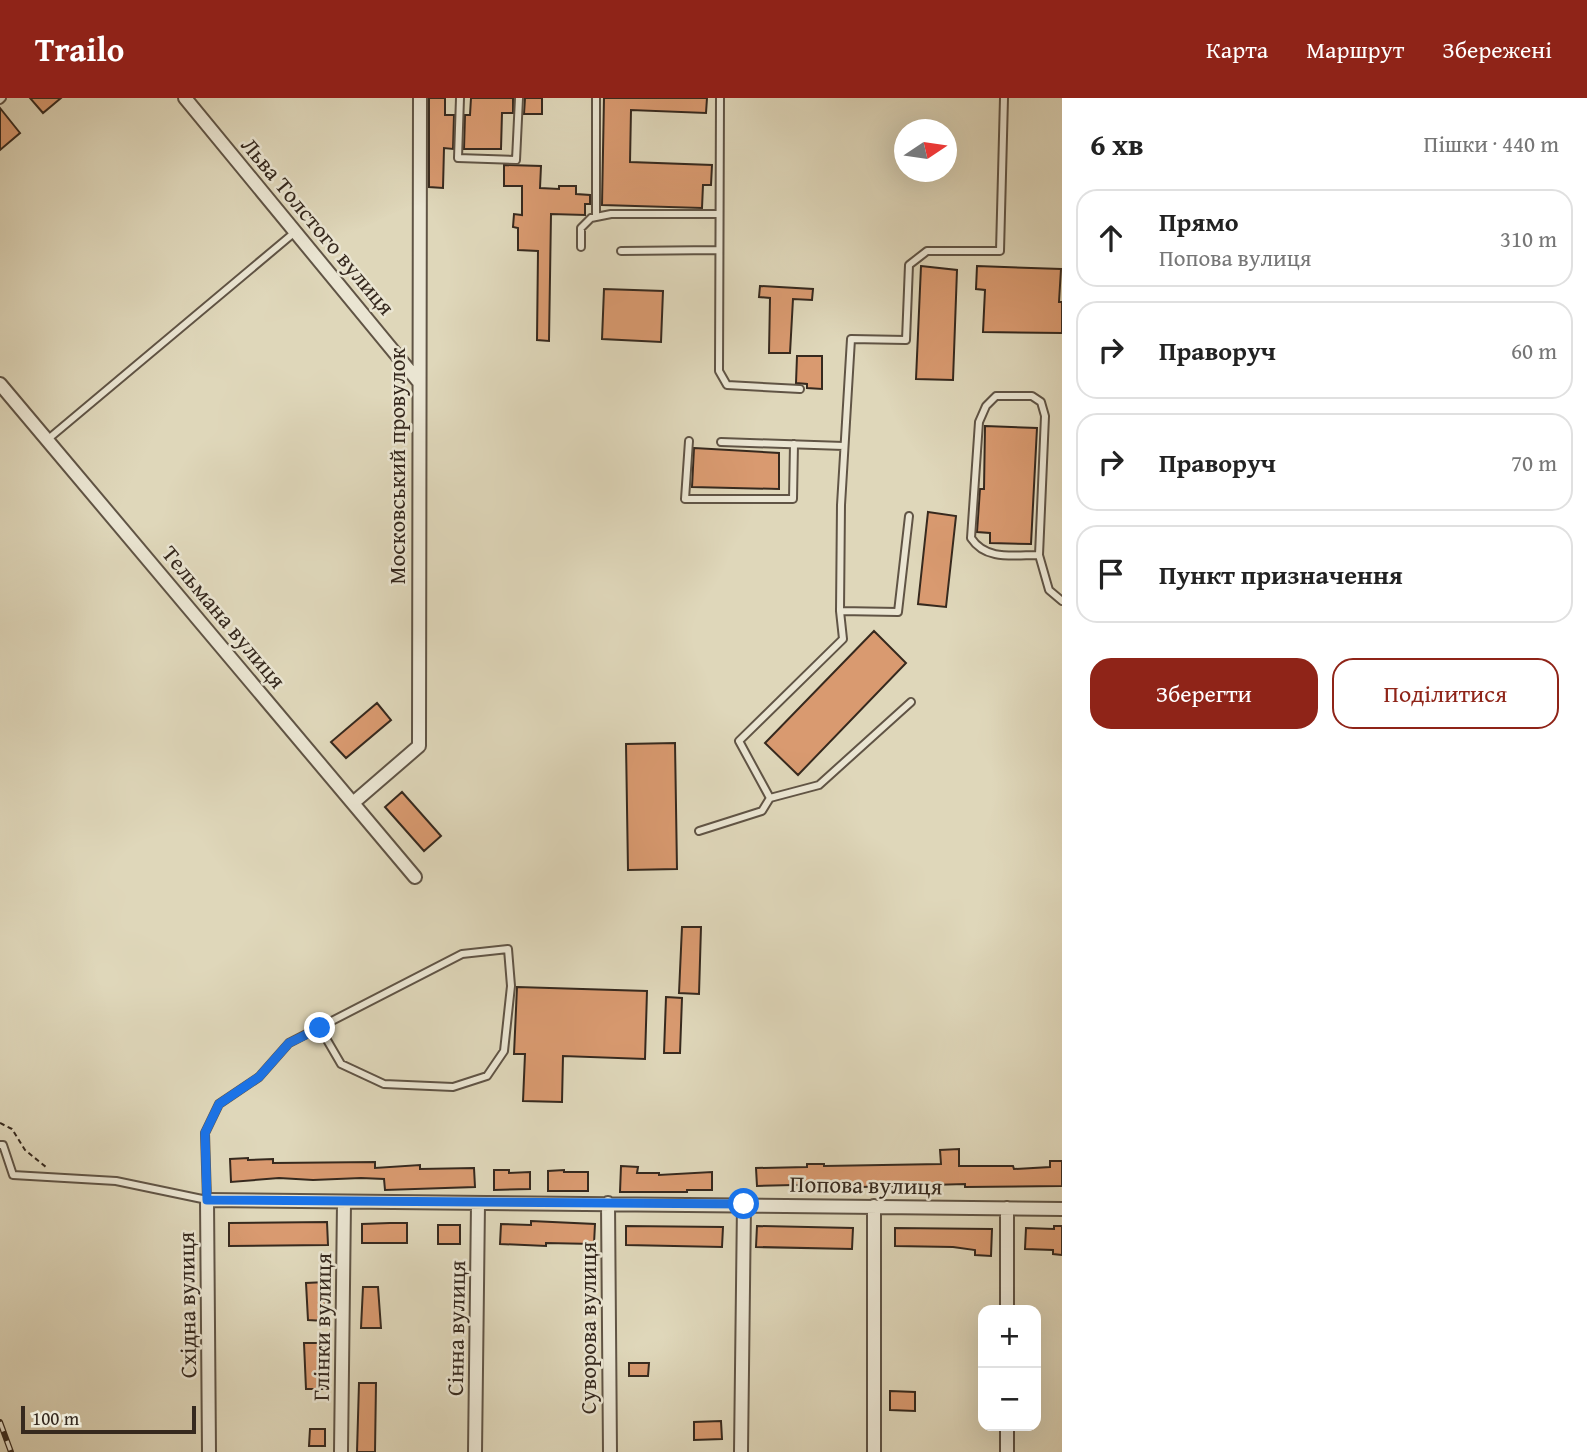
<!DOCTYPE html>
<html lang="uk">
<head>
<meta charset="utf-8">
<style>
  body { margin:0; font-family:"Gentium Book Plus",serif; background:#f6f6f6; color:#222 }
  .controls { position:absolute; right:21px; bottom:21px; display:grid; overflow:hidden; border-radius:14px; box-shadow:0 7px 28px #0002 }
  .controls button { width:63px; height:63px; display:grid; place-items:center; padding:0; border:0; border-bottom:2px solid #e0e0e0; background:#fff; color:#222; font:35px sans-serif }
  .compass { position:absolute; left:894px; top:21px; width:63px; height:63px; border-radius:50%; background:#fff; box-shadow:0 7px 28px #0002; rotate:77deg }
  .scale { position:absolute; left:21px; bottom:18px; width:175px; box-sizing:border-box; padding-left:7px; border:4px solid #36291e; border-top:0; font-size:19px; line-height:24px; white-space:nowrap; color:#36291e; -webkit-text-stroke:5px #eae5d2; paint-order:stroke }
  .stop { position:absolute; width:21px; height:21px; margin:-16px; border:5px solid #1a73e8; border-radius:50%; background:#fff }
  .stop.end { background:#1a73e8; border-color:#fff; box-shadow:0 2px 7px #0008 }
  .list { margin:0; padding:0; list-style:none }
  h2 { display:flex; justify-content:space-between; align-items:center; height:91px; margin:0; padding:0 28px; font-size:30px }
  h2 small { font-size:23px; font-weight:400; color:#767676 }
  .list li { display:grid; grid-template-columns:46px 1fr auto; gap:21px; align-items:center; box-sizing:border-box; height:98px; margin:0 14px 14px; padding:0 14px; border:2px solid #e0e0e0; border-radius:21px }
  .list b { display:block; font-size:26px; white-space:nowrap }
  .list p { margin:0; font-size:23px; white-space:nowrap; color:#767676 }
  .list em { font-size:23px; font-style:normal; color:#767676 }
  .actions { display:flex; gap:14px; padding:21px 28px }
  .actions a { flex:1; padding:16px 0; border:2px solid #8f2418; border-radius:21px; text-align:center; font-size:24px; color:#8f2418 }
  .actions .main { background:#8f2418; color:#fff }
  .icon { flex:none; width:38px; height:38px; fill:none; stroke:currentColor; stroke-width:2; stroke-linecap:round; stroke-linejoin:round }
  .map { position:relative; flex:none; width:1062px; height:1354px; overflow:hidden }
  header { display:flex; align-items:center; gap:42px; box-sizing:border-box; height:98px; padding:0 35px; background:#8f2418; color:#fff }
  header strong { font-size:33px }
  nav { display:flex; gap:38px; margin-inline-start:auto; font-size:24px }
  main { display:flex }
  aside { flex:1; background:#fff }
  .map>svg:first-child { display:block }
  .building { fill:#d99a70; stroke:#36291e; stroke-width:2 }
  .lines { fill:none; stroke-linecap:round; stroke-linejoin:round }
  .service-casing { stroke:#605445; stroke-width:10 }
  .minor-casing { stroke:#605445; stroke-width:16 }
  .path { stroke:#36291e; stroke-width:2; stroke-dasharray:5 3.5; stroke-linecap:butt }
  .service { stroke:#eae5d2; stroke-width:6 }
  .minor { stroke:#eae5d2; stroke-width:12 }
  .rail-casing { stroke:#36291e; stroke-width:6 }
  .rail { stroke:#eae5d2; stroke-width:3.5; stroke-dasharray:10; stroke-linecap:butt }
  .route { stroke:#1a73e8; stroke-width:9 }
  .labels { text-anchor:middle; stroke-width:5; stroke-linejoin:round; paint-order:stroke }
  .street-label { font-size:23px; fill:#36291e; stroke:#eae5d2 }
</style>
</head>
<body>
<header>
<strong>Trailo</strong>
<nav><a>Карта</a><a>Маршрут</a><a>Збережені</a></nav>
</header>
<main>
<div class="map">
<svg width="1062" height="1354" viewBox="0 0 1062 1354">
  <rect width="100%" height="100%" fill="#dfd7ba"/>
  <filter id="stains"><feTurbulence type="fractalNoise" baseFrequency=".00286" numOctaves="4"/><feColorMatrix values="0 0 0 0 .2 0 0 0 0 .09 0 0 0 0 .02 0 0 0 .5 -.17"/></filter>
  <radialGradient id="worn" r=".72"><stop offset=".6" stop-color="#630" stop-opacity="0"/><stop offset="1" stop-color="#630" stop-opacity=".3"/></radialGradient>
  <!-- building -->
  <path class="building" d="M30 0H61L43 15Z
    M429 0H445V17H454L453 51 444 50 443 90 429 89Z
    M471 0H513V15H502L501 51H464L465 17H470Z
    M525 0H542V16H524Z
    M604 0H707L706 15 631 12 630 64 712 67 711 87H703L702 110 602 107Z
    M0 10 20 35 0 52Z
    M504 67 541 68 540 90 559 91V88H576V96L590 97V106H585V117L551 116 549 243 537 242 538 153 518 152V130L513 129 514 116 522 117V88H504Z
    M921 168 957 172 953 282 916 281Z
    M977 168 1061 171 1059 204H1062V235L983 234 985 192 976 191Z
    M760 188 813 191 812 202 793 201 790 255H769L770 200 759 199Z
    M604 191 663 193 661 244 602 241Z
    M797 258H822V291L807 290V286L796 285Z
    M985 328 1037 330 1031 446 990 445V435L977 434 980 391H984Z
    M694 350 779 355V391L692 389Z
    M928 414 956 418 946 509 918 506Z
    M874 533 906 565 798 677 765 645Z
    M377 605 391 622 346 660 331 644Z
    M675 645 677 771 628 772 626 646Z
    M402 694 441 738 424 753 385 709Z
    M682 829H701L699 896 679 895Z
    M517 889 647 893 645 961 563 958 562 1004 523 1003 525 956H514Z
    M666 899 682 900 680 955H664Z
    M959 1051V1068H1013L1014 1071 1050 1069V1063H1062V1088L965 1089V1086L860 1089 836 1086 757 1088 756 1070 807 1069V1066H824V1068L941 1066 940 1052Z
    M248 1060V1062L273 1061V1065L375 1064V1070L420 1067V1071L474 1070 475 1089 385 1092 384 1081 361 1080 313 1082 279 1080 231 1084 230 1061Z
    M621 1068 638 1069 637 1075H659V1077L712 1074V1092H687V1094H620Z
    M494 1072H509V1075L530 1074V1091L494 1092Z
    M564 1072V1074H588V1093H548V1073Z
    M531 1123 595 1126 594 1146 546 1145V1148L500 1146 501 1126 531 1127Z
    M327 1124 328 1147 229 1148V1125Z
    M390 1125H407V1145H362V1126Z
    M438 1127H460V1146H438Z
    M626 1128 723 1129 722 1149 626 1147Z
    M757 1128 853 1130 852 1151 756 1149Z
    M1054 1128H1062V1157L1053 1156V1152L1025 1151 1026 1130 1054 1131Z
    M895 1130 992 1131 991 1158 975 1157V1152L953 1149 895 1148Z
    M326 1184 325 1223 308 1222 306 1185Z
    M363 1189H378L381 1230H361Z
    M304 1245H326L325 1291H306Z
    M629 1265H649L648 1278H629Z
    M359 1285H376L375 1354H357Z
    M890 1293 915 1294V1313L890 1312Z
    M721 1323 722 1341 694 1342V1324Z
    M310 1331H325V1348H309Z"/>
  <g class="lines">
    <!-- service casing -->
    <g class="service-casing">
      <path id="service" d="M460 0 458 60 516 62 519 0
        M596 0V119
        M720 0 719 273 727 287 800 291
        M0 2 2 0
        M581 149V130L591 120 611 116H718
        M621 153 718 152
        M47 342 295 134
        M689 343 685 401H793L794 346
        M721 344 844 348
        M909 418 898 514 840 513 841 407 851 241 906 242 909 167 927 153H1000L1004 0
        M1039 457C1014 457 986 463 971 440L979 324 986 308 996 298H1032L1041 304 1045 318 1039 457 1049 492 1062 503
        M770 700 819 687 911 604
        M699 733 762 713 770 700 739 643 843 541 840 513
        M0 1047H3L13 1077 116 1083 207 1102 205 1035 219 1006 259 979 289 945 462 856 508 851 511 888 504 953 487 978 453 989 384 986 341 966 320 930"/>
    </g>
    <!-- minor casing -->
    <g class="minor-casing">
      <path id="minor" d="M185 0 418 283
        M0 286 415 779
        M353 705 419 648 420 0
        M608 1105 610 1354
        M1007 1110V1212
        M1007 1328V1354
        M209 1354 207 1102 1062 1111
        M341 1354 344 1105
        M475 1354 478 1106
        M741 1354 744 1106
        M874 1354V1108"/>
    </g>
    <!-- path -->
    <path class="path" d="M0 1025 12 1031 25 1052 46 1069"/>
    <!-- service -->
    <use href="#service" class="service"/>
    <!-- minor -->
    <use href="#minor" class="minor"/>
    <!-- rail casing -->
    <g class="rail-casing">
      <path id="rail" d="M0 1324 11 1354"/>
    </g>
    <!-- rail -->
    <use href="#rail" class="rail"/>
  </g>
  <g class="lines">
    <!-- route -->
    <path class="route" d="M320 930 289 945 259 979 219 1006 205 1035 207 1102 744 1106"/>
  </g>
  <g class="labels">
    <!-- street labels -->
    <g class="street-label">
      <text transform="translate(318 128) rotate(50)" y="8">Льва Толстого вулиця</text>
      <text transform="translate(397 368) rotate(-90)" y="8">Московський провулок</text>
      <text transform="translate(224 519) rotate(50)" y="8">Тельмана вулиця</text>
      <text transform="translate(866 1087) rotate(1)" y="8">Попова вулиця</text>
      <text transform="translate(187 1207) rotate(-91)" y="8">Східна вулиця</text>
      <text transform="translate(322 1229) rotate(-89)" y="8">Глінки вулиця</text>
      <text transform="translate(456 1230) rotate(-89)" y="8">Сінна вулиця</text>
      <text transform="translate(588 1230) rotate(-90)" y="8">Суворова вулиця</text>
    </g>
  </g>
  <rect width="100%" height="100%" filter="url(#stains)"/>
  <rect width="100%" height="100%" fill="url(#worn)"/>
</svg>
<div class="controls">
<button>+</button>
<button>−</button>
</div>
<svg class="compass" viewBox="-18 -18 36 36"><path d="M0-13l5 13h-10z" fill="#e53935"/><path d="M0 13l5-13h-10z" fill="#767676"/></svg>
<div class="scale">100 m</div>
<div class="stop" style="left:744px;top:1106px"></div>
<div class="stop end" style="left:320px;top:930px"></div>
</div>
<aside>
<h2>6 хв<small>Пішки · 440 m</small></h2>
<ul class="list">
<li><svg class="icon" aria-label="ahead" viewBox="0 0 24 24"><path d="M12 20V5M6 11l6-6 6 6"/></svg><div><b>Прямо</b><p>Попова вулиця</p></div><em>310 m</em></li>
<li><svg class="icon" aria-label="right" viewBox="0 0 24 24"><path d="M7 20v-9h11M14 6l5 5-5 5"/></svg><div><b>Праворуч</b></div><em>60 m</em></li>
<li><svg class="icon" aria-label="right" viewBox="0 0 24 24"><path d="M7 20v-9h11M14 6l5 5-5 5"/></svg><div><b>Праворуч</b></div><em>70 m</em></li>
<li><svg class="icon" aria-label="arrive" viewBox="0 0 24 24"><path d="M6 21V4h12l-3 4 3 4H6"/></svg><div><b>Пункт призначення</b></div></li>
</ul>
<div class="actions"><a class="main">Зберегти</a><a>Поділитися</a></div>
</aside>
</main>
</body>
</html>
